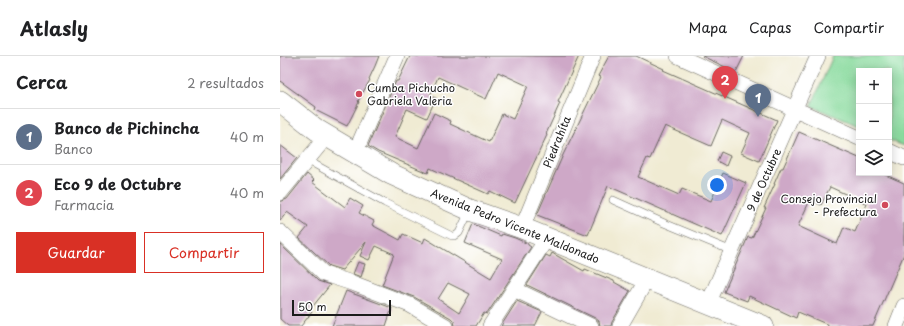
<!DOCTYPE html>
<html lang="es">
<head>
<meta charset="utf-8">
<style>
  body { margin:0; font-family:"Playpen Sans",sans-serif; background:#f6f6f6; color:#202124 }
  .controls { position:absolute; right:12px; top:12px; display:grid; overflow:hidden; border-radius:0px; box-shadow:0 2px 10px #0003 }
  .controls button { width:36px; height:36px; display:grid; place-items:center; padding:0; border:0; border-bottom:1px solid #e0e0e0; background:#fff; color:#202124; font:20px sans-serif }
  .scale { position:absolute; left:12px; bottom:10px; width:99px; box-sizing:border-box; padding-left:4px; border:2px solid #1c1c1c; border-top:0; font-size:11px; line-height:14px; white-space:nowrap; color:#1c1c1c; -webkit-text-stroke:3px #fff; paint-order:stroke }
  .you { position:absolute; left:437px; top:129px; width:14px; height:14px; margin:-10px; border:3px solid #fff; border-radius:50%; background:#1a73e8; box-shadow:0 0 0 6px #1a73e833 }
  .badge { display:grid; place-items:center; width:26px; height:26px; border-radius:50%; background:#d93025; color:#fff; font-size:13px; font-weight:700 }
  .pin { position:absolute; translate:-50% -33px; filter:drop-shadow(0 1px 2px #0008) }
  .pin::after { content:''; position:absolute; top:21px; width:14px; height:12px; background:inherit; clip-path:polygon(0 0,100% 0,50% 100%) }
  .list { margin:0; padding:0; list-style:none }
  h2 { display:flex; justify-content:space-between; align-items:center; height:52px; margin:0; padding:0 16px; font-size:17px }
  h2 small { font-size:13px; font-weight:400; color:#757577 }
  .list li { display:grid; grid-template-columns:26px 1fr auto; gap:12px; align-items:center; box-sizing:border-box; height:56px; padding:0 16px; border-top:1px solid #e0e0e0 }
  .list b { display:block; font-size:15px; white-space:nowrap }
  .list p { margin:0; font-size:13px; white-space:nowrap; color:#757577 }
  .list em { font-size:13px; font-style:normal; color:#757577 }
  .actions { display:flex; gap:8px; padding:12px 16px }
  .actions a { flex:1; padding:9px 0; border:1px solid #d93025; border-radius:0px; text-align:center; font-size:14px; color:#d93025 }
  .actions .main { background:#d93025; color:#fff }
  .icon { flex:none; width:22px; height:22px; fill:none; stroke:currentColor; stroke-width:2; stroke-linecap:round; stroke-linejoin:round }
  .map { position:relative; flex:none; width:624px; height:270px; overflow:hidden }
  header { display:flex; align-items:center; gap:24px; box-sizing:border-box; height:56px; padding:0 20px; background:#fff; border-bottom:1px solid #e0e0e0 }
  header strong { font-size:19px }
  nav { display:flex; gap:22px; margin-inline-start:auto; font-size:14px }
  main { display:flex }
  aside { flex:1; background:#fff }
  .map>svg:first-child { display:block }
  .green { fill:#87da9c; stroke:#527b5c }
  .building { fill:#cea8c7; fill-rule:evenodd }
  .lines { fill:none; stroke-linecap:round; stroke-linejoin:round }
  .service-casing { stroke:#66645c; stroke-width:8 }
  .minor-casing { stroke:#66645c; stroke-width:16 }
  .secondary-casing { stroke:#66645c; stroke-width:22 }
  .service { stroke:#fff; stroke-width:7 }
  .minor { stroke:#fff; stroke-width:15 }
  .secondary { stroke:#fff; stroke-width:21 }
  .poi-dot { fill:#d1495b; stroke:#fff; stroke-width:1.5 }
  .labels { text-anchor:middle; stroke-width:3; stroke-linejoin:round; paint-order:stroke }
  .poi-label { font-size:11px; fill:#1c1c1c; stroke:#fff; text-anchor:start }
  .street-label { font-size:11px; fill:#1c1c1c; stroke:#fff }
</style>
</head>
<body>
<header>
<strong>Atlasly</strong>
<nav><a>Mapa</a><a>Capas</a><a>Compartir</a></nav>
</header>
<main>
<aside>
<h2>Cerca<small>2 resultados</small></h2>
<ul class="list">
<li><span class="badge" style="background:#5c6f8a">1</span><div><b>Banco de Pichincha</b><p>Banco</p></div><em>40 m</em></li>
<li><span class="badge" style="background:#e0444e">2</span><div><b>Eco 9 de Octubre</b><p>Farmacia</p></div><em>40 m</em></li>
</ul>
<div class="actions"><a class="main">Guardar</a><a>Compartir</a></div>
</aside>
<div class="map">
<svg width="624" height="270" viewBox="0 0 624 270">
  <rect width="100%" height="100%" fill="#fff"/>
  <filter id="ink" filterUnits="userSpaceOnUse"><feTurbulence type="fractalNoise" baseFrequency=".025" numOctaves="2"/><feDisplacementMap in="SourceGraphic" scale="8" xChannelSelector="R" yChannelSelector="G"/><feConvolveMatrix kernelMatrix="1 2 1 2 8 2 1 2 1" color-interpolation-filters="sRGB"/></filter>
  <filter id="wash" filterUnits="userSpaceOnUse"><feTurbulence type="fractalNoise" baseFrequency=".012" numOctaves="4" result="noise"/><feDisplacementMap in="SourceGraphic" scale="16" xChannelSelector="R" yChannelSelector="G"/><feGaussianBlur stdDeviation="0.9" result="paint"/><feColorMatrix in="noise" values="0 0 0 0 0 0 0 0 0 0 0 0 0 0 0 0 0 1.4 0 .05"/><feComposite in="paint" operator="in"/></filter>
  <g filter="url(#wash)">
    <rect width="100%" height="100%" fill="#f0ebd3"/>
    <!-- green -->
    <path class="green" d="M553 0H624V90L609 84V15H579V70L531 50Z"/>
    <g id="blocks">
      <!-- building -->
      <path class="building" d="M0 0H99L95 10 89 23 90 24 78 45 79 46 67 70 35 54 36 51 0 25Z
        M130 0H299L278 46 280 47 266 78 267 79 235 147 210 135 208 138 150 112 148 117 98 96 88 90 116 25H118ZM218 16 248 30 233 63 222 58 209 86 170 68 171 65 154 57 138 92 115 81 127 53 147 62 156 42 150 40 158 21 206 43Z
        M329 0H356L384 13 383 14 497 64 479 105 461 97 470 77 442 64 431 90 385 70 370 103 367 102 358 121 399 139 402 133 431 145 443 117 466 127 442 180 328 130 308 179 257 159 283 99 321 21 318 20Z
        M422 0H464L456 16Z
        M519 76 579 102V117H601L624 127V198L593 270H551L518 256 516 262 469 240 467 245 444 236 468 181 472 182 486 152H484L495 128H494L501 112H503ZM550 131 587 148 575 176 564 171 557 188 518 170 530 144 541 149Z
        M0 89 17 102 0 123Z
        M441 96 450 100 446 110 437 105Z
        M27 118 34 124 32 126 65 151 70 142 83 150 79 157 94 165 92 169 120 184 123 178 143 187 145 182 211 222 222 203 185 187 193 168 221 180 222 178 235 182 248 188V189L251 191 207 258 204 257 196 270H175L174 265 171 262 134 241 102 229 114 198 96 190 89 204 80 200 86 186 62 214 49 210 19 182 28 171 7 156 0 165V146L7 143ZM168 227 190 238 179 257 158 243Z
        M0 188 38 225 50 229 29 255 32 256 21 270H8L0 263Z
        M272 197 304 215 305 213 334 225V226L350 235 332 266 331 270H320L319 265 315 262 247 229 266 199 270 201Z
        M78 206 85 208 81 221 73 218Z
        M66 235 112 252 106 270H52Z
        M237 245 262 256 255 270H221Z"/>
    </g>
  </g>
  <g filter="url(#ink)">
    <use href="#blocks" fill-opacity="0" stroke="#66645c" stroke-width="1"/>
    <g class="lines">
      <!-- service casing -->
      <g class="service-casing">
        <path id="service" d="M27 104 105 147 172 180H175L179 177 189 156
          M333 144 384 167 452 195"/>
      </g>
      <!-- minor casing -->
      <g class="minor-casing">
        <path id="minor" d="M398 0 579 82
          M609 95 624 102
          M75 97 117 0
          M0 137 47 80
          M242 172 313 0
          M0 176 44 218 75 228 130 249 166 270
          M234 233 311 270
          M428 248 538 0
          M210 270 267 182
          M340 270 367 223
          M616 270 624 250"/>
      </g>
      <!-- secondary casing -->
      <g class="secondary-casing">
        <path id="secondary" d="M0 45 37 74 111 118 190 154 242 172 483 270"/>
      </g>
      <!-- service -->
      <use href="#service" class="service"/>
      <!-- minor -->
      <use href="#minor" class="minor"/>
      <!-- secondary -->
      <use href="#secondary" class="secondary"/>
    </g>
  </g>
  <!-- markers -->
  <g class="poi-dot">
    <circle cx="79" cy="38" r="4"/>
    <circle cx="605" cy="149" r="4"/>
  </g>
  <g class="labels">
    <!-- poi labels -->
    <g class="poi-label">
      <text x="87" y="36">Cumba Pichucho<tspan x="87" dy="13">Gabriela Valeria</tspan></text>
      <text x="597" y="147" text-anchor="end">Consejo Provincial<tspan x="597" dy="13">- Prefectura</tspan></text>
    </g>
    <!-- street labels -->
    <g class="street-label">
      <text transform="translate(277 86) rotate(-68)" y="4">Piedrahíta</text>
      <text transform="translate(484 124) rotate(-66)" y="4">9 de Octubre</text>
      <text transform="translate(235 170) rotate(22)" y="4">Avenida Pedro Vicente Maldonado</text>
    </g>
  </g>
</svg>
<div class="controls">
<button>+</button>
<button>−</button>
<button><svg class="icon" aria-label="layers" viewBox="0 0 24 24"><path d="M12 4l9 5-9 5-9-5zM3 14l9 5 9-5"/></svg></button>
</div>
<div class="scale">50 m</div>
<div class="you"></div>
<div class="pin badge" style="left:478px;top:61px;background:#5c6f8a">1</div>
<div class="pin badge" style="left:445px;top:43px;background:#e0444e">2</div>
</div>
</main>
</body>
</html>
